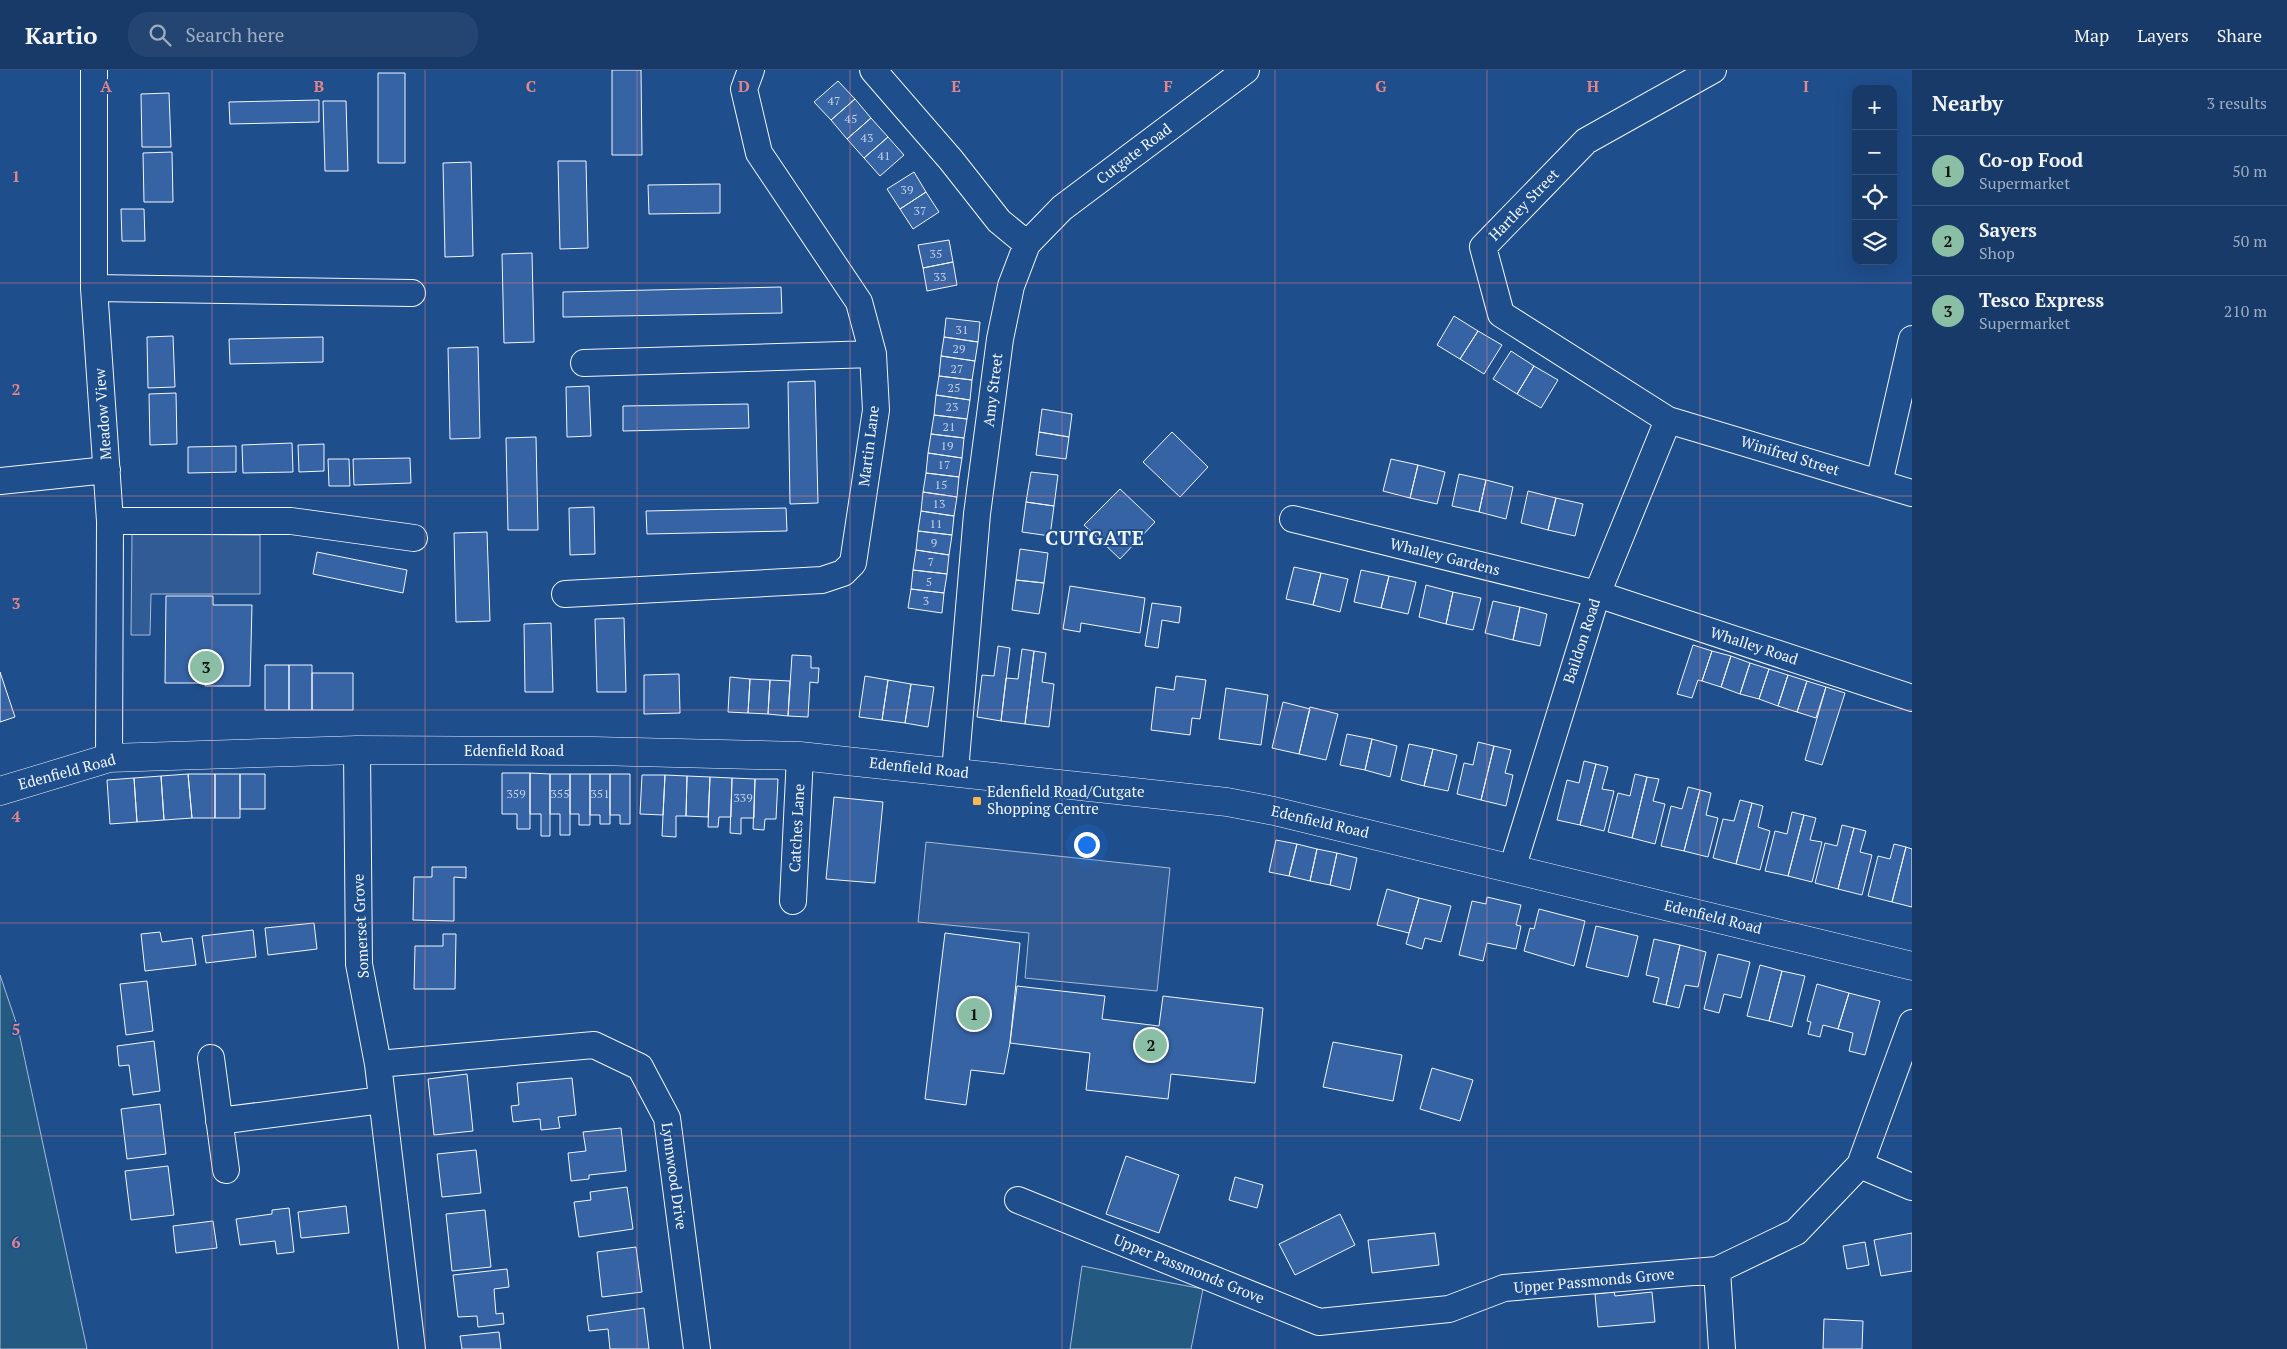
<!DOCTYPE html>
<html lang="en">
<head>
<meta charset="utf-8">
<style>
  body { margin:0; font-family:"PT Serif",serif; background:#244571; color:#f1f3f6 }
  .controls { position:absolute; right:15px; top:15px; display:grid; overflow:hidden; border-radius:10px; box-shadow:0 5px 20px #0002 }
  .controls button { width:45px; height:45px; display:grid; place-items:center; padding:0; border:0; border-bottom:1px solid #36547d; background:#173a69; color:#f1f3f6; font:25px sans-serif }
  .you { position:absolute; left:1086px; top:774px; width:18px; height:18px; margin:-12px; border:4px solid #fff; border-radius:50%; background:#1a73e8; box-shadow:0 0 0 8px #1a73e833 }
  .badge { display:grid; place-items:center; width:32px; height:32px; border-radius:50%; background:#8abfa5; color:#111; font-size:16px; font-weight:700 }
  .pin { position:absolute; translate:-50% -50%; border:2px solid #fff; box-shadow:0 1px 5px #0006 }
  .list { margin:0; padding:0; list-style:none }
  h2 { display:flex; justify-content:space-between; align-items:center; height:65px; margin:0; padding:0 20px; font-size:21px }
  h2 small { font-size:16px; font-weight:400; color:#9eadc0 }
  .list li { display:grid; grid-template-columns:32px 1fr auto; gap:15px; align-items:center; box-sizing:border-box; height:70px; padding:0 20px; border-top:1px solid #36547d }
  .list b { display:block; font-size:19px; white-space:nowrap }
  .list p { margin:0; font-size:16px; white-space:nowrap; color:#9eadc0 }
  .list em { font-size:16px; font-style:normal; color:#9eadc0 }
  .icon { flex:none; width:28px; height:28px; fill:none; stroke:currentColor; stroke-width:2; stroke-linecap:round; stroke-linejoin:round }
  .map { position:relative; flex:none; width:1912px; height:1279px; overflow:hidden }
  header { display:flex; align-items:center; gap:30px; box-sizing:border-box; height:70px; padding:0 25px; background:#173a69; border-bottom:1px solid #36547d }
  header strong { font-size:24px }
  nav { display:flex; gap:28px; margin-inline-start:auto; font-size:18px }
  .search { width:350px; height:45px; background:#244571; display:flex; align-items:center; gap:12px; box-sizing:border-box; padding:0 18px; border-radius:20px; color:#9eadc0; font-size:19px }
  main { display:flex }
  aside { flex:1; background:#173a69 }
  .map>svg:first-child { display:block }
  .green { fill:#245a82; stroke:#a8bbd7 }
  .parking { fill:#305b95; stroke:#a8bbd7 }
  .building { fill:#3563a3; stroke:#f2f6ff }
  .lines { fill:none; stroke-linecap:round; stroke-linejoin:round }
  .street-casing { stroke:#f2f6ff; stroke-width:28 }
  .primary-casing { stroke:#f2f6ff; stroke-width:29 }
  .street { stroke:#1f4e8c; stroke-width:26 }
  .primary { stroke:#1f4e8c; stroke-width:28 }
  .grid { fill:none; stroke:#e38589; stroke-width:1; stroke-opacity:0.55 }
  .poi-dot { fill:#ffb74d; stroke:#1f4e8c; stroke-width:2 }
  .labels { text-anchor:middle; stroke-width:4; stroke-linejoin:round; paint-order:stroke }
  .number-label { font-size:12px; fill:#c3d1e8 }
  .street-label { font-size:15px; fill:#f2f6ff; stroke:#1f4e8c }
  .poi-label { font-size:15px; fill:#f2f6ff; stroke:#1f4e8c; text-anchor:start }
  .district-label { font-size:20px; font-weight:bold; letter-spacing:1px; fill:#f2f6ff; stroke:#1f4e8c }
  .grid-label { font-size:16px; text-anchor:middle; font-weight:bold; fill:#e38589; stroke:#1f4e8c; stroke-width:4; stroke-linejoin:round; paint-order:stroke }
</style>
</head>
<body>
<header>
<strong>Kartio</strong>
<div class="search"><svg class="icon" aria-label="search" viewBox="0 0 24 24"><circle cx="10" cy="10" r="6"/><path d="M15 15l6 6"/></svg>Search here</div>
<nav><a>Map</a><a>Layers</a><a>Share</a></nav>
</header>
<main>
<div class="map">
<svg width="1912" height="1279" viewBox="0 0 1912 1279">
  <rect width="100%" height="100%" fill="#1f4e8c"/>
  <!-- green -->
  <path class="green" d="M0 905 18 958 87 1279H0Z
    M1082 1196 1203 1219 1191 1279H1070Z"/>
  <!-- parking -->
  <path class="parking" d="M132 464 260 465V524H151L150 565H131Z
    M926 772 1170 798 1157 921 1025 908 1029 863 918 852Z"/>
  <!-- building -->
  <path class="building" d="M612 0H641L642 85H612Z
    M378 3H405V93H378Z
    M838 11 855 29 831 50 814 32Z
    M169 23 171 77H142L141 24Z
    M855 29 871 48 847 69 831 50Z
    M319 30V52L230 54 229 32Z
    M323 31H346L348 101H325Z
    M871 48 888 67 864 88 847 69Z
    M888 67 904 85 880 106 864 88Z
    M172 82 173 132H144L143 83Z
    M558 91H586L588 178 560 179Z
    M471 92 473 186 445 187 443 93Z
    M914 102 926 122 900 139 887 119Z
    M720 114V143L649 144 648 115Z
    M926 122 939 142 913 159 900 139Z
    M121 139H144L145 171H122Z
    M949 170 953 192 923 198 918 175Z
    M532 183 534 272 504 273 502 184Z
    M953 192 957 215 927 221 923 198Z
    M781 217 782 243 563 247V222Z
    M1454 246 1478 261 1460 289 1437 275Z
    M946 248 980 252 978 272 944 267Z
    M1478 261 1502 275 1484 304 1460 289Z
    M173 266 175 317 148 318 147 267Z
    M323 267V292L230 294 229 269Z
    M944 267 978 272 975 291 941 286Z
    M478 277 480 368 450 369 448 278Z
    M1511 281 1534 296 1517 324 1493 309Z
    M941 286 975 291 972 310 939 306Z
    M1534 296 1558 310 1541 338 1517 324Z
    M939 306 972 310 970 330 936 325Z
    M815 311 818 433 790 434 788 312Z
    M589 316 591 366 567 367 566 317Z
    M176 323 177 374 150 375 149 324Z
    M936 325 970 330 967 349 934 345Z
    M748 334 749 358 623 361V336Z
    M1042 339 1072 344 1069 367 1039 362Z
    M934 345 967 349 964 368 931 364Z
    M1039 362 1069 367 1066 389 1036 385Z
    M1172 362 1208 397 1180 427 1143 392Z
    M931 364 964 368 962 388 928 383Z
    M536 367 538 460H508L506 368Z
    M292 373 293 402 243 403 242 375Z
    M324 374V401L299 402 298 375Z
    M236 376V402L188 403V377Z
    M928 383 962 388 959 407 926 403Z
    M410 388 411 413 354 415 353 389Z
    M328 389H349L350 416H329Z
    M1391 389 1418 395 1410 428 1383 421Z
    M1418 395 1445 402 1437 434 1410 428Z
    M1031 402 1058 405 1054 436 1026 432Z
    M926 403 959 407 957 427 923 422Z
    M1459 404 1486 410 1479 442 1452 436Z
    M1486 410 1513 417 1506 449 1479 442Z
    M1120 419 1155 452 1120 489 1084 455Z
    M1528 421 1556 428 1548 460 1521 453Z
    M923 422 957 427 954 446 921 441Z
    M1556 428 1583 434 1575 466 1548 460Z
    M1026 432 1054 436 1050 466 1022 462Z
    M594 437 595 484 570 485 569 438Z
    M786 438 787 461 647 464 646 441Z
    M921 441 954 446 952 465 918 461Z
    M918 461 952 465 949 485 916 480Z
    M487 462 490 551 456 552 454 463Z
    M1020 479 1048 483 1044 513 1016 510Z
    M916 480 949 485 947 504 913 500Z
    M317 482 407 500 403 523 313 504Z
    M1294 497 1321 503 1313 535 1286 529Z
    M913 500 947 504 944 523 911 519Z
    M1361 500 1389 506 1381 538 1354 532Z
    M1321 503 1348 509 1340 542 1313 535Z
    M1389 506 1416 512 1408 544 1381 538Z
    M1016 510 1044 513 1039 544 1012 540Z
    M1426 515 1453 522 1446 554 1419 547Z
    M1070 516 1145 528 1140 563 1081 553 1080 562 1063 559Z
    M911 519 944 523 942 543 908 538Z
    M1453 522 1481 528 1473 560 1446 554Z
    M166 526H213V535H252L250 616H205V613H165Z
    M1493 531 1520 537 1513 570 1485 563Z
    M1152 533 1181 537 1179 553 1162 550 1158 578 1145 576Z
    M1520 537 1547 544 1540 576 1513 570Z
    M624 548 626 622H597L595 549Z
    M551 553 553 622H525L524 554Z
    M1693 575 1712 581 1702 611 1698 610 1692 628 1677 624Z
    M998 576 1010 578 1001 651 977 647 982 605 994 606Z
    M1022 579 1034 581 1025 654 1001 651 1006 608 1018 609Z
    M1034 581 1046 583 1042 612 1054 614 1049 657 1025 654Z
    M1712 581 1731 586 1721 617 1702 611Z
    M792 585 811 586V598H819L818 613 810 612 808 647 788 646Z
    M1731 586 1750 593 1740 624 1721 617Z
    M1750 593 1769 599 1759 629 1740 624Z
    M265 595H289V640H265Z
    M289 595H312V640H289Z
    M1769 599 1788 605 1778 636 1759 629Z
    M0 602 15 647 0 652Z
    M312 603H353V640H312Z
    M679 604 680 643 644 644V605Z
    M1788 605 1807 611 1797 642 1778 636Z
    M865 606 888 610 882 650 859 647Z
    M1176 606 1206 610 1200 649 1192 648 1190 665 1151 660 1156 617 1174 620Z
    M730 607 750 609 748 643 728 642Z
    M750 609 770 610 768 644 748 643Z
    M770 610 790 611 788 646 768 644Z
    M888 610 911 614 905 653 882 650Z
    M1807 611 1826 617 1816 648 1797 642Z
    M911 614 934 617 928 657 905 653Z
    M1826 617 1845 623 1822 695 1805 690Z
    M1226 618 1268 625 1261 675 1219 669Z
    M1283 632 1310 639 1299 684 1272 678Z
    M1310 637 1338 644 1326 690 1299 684Z
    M1347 664 1372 669 1365 700 1340 695Z
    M1372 669 1397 676 1390 707 1365 700Z
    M1478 672 1494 676 1481 730 1457 724 1464 693 1473 695Z
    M1409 674 1433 679 1424 716 1401 710Z
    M1494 676 1511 680 1505 703 1513 705 1506 736 1481 730Z
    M1433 679 1457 685 1448 721 1424 716Z
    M1584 691 1596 694 1580 755 1557 750 1567 710 1579 713Z
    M1596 694 1608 697 1602 719 1614 721 1604 761 1580 755Z
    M502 703H530V759H517V744H502Z
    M530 703 550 704V766H541V744H530Z
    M188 704 192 748 164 750 161 706Z
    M188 704H215V748H192Z
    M215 704H240V748H215Z
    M240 704H265V739H240Z
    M550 704H570V765H560V744H550Z
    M570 704H590V755H579V744H570Z
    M590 704H610V754H600V745H590Z
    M610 704H630V754H620V745H610Z
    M1635 704 1647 707 1632 768 1608 762 1618 723 1630 726Z
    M642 705H665L663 745 640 744Z
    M665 705 687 706 686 746H676V767L662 766Z
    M161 706 164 750 137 752 134 708Z
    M687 706 710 707 708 747 686 746Z
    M710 707 732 708 731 747H719L718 757H708Z
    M1647 707 1659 709 1653 731 1665 734 1655 774 1632 768Z
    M134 708 137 752 110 754 107 710Z
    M732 708 755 709 754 748H741V764L730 763Z
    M755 709H778L776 749H765L764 760 753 759Z
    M1688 717 1700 720 1684 781 1661 776 1671 736 1682 739Z
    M1700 720 1711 723 1706 745 1718 748 1708 787 1684 781Z
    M834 727 883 732 875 813 826 809Z
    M1740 730 1752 733 1736 794 1713 788 1723 749 1734 751Z
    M1752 733 1763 736 1758 757 1770 761 1760 800 1736 794Z
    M1792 742 1804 745 1788 806 1765 801 1775 761 1787 764Z
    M1804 745 1816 748 1810 770 1822 772 1812 812 1788 806Z
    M1842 755 1854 758 1838 819 1815 813 1825 773 1837 776Z
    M1854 758 1866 761 1860 782 1872 785 1862 825 1838 819Z
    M1276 770 1297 774 1289 806 1269 802Z
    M1297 774 1317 779 1310 811 1289 806Z
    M1894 774 1906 777 1892 832 1868 826 1878 786 1890 789Z
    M1906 777 1912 779V837L1892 832Z
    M1317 779 1337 783 1330 815 1310 811Z
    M1337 783 1357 788 1350 820 1330 815Z
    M432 797H466V808L454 807V851L413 850 414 807H432Z
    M1387 819 1419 828 1409 863 1377 855Z
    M1487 827 1521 835 1516 855 1521 856 1516 879 1487 873 1483 891 1459 885 1472 831 1486 834Z
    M1419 828 1451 836 1441 872 1425 868 1422 879 1406 874Z
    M1539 839 1585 851 1574 896 1524 881 1530 858 1534 859Z
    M314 853 317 879 268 885 265 858Z
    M1596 856 1638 866 1628 907 1586 897Z
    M253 860 256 887 206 893 202 866Z
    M160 862 162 872 192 868 196 895 145 901 141 864Z
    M945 863 1020 873 1010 973 1004 1004 971 1000 966 1035 925 1029Z
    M443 864H456L455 919H414L415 876H443Z
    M1654 869 1680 875 1666 935 1653 932 1659 908 1646 905Z
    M1680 875 1706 882 1698 917 1685 915 1679 938 1666 935Z
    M1718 884 1750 892 1741 928 1724 924 1719 943 1704 939Z
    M1760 895 1782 901 1769 951 1747 946Z
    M1782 901 1805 906 1792 957 1769 951Z
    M147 911 153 961 126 965 120 914Z
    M1817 914 1849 923 1838 959 1823 955 1820 967 1808 964 1811 952 1807 951Z
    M1017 916 1105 926 1102 949 1159 956 1163 926 1263 938 1255 1013 1171 1004 1168 1029 1086 1020 1090 983 1010 973Z
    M1849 923 1880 931 1865 985 1849 981 1853 963 1838 959Z
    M154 971 160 1021 133 1025 129 995 119 996 117 976Z
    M1333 972 1402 985 1393 1031 1323 1017Z
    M1432 998 1473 1010 1460 1051 1420 1039Z
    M467 1004 473 1061 434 1065 428 1009Z
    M572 1008 576 1045 558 1047 560 1058 541 1060 540 1049 513 1052 511 1036 519 1035 517 1013Z
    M160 1034 166 1084 127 1089 121 1039Z
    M621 1058 626 1101 589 1105V1109L571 1111 568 1083 586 1081 583 1062Z
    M476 1080 481 1123 442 1127 437 1084Z
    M1126 1086 1179 1105 1159 1163 1106 1144Z
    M168 1096 174 1145 131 1150 125 1101Z
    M1235 1107 1263 1115 1257 1138 1229 1130Z
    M627 1117 633 1159 579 1167 574 1132 591 1130 590 1122Z
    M346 1136 349 1163 301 1168 298 1142Z
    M289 1138 294 1182 277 1184 275 1171 240 1175 236 1149 272 1144V1140Z
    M485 1140 491 1197 452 1201 446 1144Z
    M1340 1144 1355 1175 1295 1205 1279 1174Z
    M213 1151 217 1178 176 1183 173 1156Z
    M1435 1163 1439 1195 1372 1203 1368 1170Z
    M1912 1163V1201L1881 1206 1874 1170Z
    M1865 1172 1869 1195 1847 1199 1843 1176Z
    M636 1177 642 1222 602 1227 597 1182Z
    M507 1199 509 1217 494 1219 496 1244 503 1243 504 1254 478 1257 477 1246 458 1247 453 1205Z
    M1614 1222 1615 1226 1652 1222 1655 1252 1598 1257 1595 1224Z
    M644 1238 649 1279H610L608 1259 589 1261 587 1246Z
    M1824 1249 1863 1251 1862 1279H1823Z
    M499 1262 501 1279H462L460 1266Z"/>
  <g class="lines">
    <!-- street casing -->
    <g class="street-casing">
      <path id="street" d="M94 0V218L110 451 109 688
        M873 0 951 90 999 151 1027 174 1011 216 1000 269 977 444 955 701
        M1713 0 1586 71 1483 177 1501 244 1668 350 1912 423
        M1027 174 1062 138 1246 0
        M94 218 412 223
        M584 293 873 284
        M0 411 107 400
        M1879 413 1912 269
        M1293 449 1597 524 1912 628
        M110 451H291L414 468
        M565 524 822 510 843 503 853 493 876 340 873 284 859 232 759 83 744 19 751 0
        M357 680 359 894 378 994 412 1279
        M1512 799 1597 524 1668 350
        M793 831 800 686
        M211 988 226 1100
        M378 994 594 975 640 997 667 1048 697 1279
        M219 1051 382 1030
        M1860 1095 1912 1117
        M1018 1130 1319 1252 1449 1239 1504 1218 1717 1200 1796 1162 1860 1095 1912 953
        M1717 1200 1722 1279"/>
    </g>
    <!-- primary casing -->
    <g class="primary-casing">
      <path id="primary" d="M0 721 109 688 357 680 594 681 800 686 1227 732 1274 741 1912 896"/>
    </g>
    <!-- street -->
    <use href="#street" class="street"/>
    <!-- primary -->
    <use href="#primary" class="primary"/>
  </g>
  <!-- grid -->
  <path class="grid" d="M212 0V1279M425 0V1279M637 0V1279M850 0V1279M1062 0V1279M1275 0V1279M1487 0V1279M1700 0V1279M0 213H1912M0 426H1912M0 640H1912M0 853H1912M0 1066H1912"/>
  <!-- markers -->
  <rect class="poi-dot" x="972" y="726" width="10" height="10" rx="2.5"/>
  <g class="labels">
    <!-- number labels -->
    <g class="number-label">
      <text x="834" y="35">47</text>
      <text x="851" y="53">45</text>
      <text x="867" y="72">43</text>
      <text x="884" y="90">41</text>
      <text x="907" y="124">39</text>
      <text x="920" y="145">37</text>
      <text x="936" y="188">35</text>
      <text x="940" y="211">33</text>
      <text x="962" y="264">31</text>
      <text x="959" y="283">29</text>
      <text x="957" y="303">27</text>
      <text x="954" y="322">25</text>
      <text x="952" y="341">23</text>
      <text x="949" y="361">21</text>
      <text x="947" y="380">19</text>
      <text x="944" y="399">17</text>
      <text x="941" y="419">15</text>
      <text x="939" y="438">13</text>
      <text x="936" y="458">11</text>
      <text x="934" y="477">9</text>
      <text x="931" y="496">7</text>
      <text x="929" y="516">5</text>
      <text x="926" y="535">3</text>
      <text x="516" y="728">359</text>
      <text x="560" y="728">355</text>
      <text x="600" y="728">351</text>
      <text x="743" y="732">339</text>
    </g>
    <!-- street labels -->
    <g class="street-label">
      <text transform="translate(1134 84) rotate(-37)" y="5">Cutgate Road</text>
      <text transform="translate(1524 135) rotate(-46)" y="5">Hartley Street</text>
      <text transform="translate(993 320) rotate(-83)" y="5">Amy Street</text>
      <text transform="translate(103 344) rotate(-94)" y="5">Meadow View</text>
      <text transform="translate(869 376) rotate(-83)" y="5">Martin Lane</text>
      <text transform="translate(1790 386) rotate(17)" y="5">Winifred Street</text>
      <text transform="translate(1445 487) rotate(14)" y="5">Whalley Gardens</text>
      <text transform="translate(1582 571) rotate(-72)" y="5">Baildon Road</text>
      <text transform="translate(1754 576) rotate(18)" y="5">Whalley Road</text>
      <text x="514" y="686">Edenfield Road</text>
      <text transform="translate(919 698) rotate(6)" y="5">Edenfield Road</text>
      <text transform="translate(67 702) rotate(-15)" y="5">Edenfield Road</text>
      <text transform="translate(1320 752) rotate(13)" y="5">Edenfield Road</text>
      <text transform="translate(797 758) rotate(-87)" y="5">Catches Lane</text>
      <text transform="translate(1713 847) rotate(14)" y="5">Edenfield Road</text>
      <text transform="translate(361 856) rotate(-93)" y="5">Somerset Grove</text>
      <text transform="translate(674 1106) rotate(82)" y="5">Lynnwood Drive</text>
      <text transform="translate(1189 1199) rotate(22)" y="5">Upper Passmonds Grove</text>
      <text transform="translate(1594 1211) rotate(-5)" y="5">Upper Passmonds Grove</text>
    </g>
    <!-- poi labels -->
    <g class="poi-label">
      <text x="987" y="727">Edenfield Road/Cutgate<tspan x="987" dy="17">Shopping Centre</tspan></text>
    </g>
    <!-- district labels -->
    <g class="district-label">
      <text x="1095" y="475">CUTGATE</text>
    </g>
  </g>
  <g class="grid-label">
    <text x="106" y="22">A</text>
    <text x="319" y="22">B</text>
    <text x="531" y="22">C</text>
    <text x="744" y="22">D</text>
    <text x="956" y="22">E</text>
    <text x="1168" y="22">F</text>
    <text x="1381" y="22">G</text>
    <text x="1593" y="22">H</text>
    <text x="1806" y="22">I</text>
    <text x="16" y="112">1</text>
    <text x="16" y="325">2</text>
    <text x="16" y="539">3</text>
    <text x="16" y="752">4</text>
    <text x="16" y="965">5</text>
    <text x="16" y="1178">6</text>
  </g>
</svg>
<div class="controls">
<button>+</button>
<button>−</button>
<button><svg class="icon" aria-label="locate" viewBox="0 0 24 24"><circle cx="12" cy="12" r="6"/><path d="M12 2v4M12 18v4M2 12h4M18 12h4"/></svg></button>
<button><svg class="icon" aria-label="layers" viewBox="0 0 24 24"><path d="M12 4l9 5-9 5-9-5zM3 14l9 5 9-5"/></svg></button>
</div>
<div class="you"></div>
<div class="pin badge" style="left:974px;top:944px">1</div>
<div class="pin badge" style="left:1151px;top:975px">2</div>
<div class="pin badge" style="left:206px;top:597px">3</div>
</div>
<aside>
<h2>Nearby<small>3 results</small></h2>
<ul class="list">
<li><span class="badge">1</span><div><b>Co-op Food</b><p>Supermarket</p></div><em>50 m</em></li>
<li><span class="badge">2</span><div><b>Sayers</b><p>Shop</p></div><em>50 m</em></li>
<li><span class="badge">3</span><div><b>Tesco Express</b><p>Supermarket</p></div><em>210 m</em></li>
</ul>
</aside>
</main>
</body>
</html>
